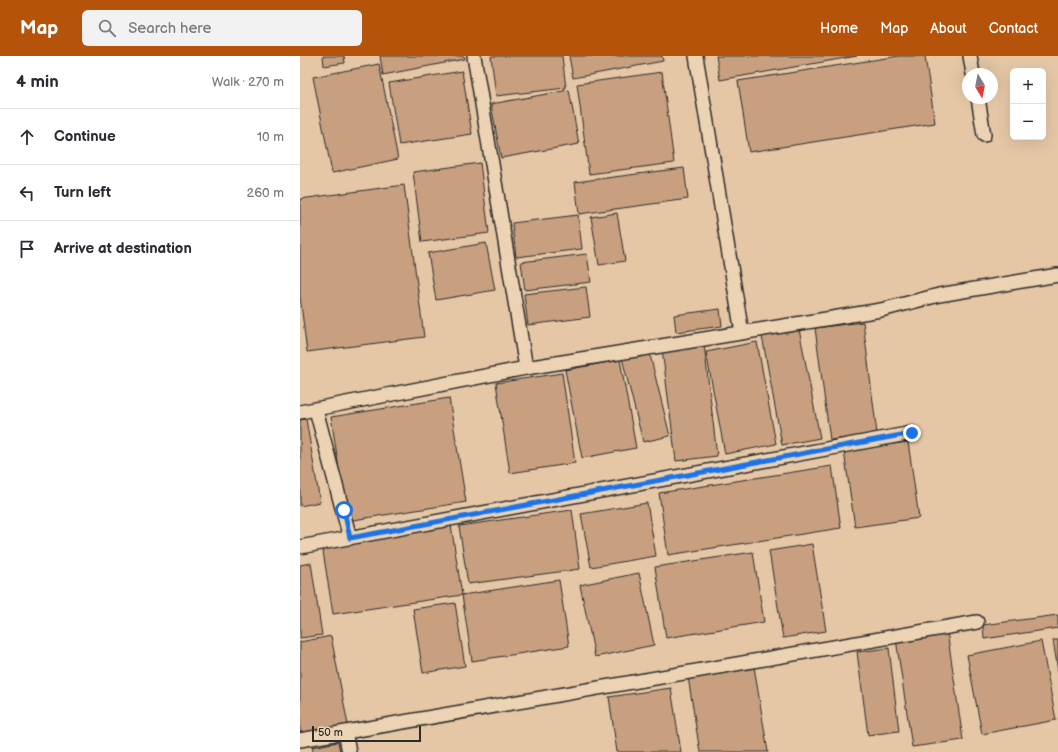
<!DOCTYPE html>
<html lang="en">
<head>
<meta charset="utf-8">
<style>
  body { margin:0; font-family:"Balsamiq Sans",sans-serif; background:#f2f2f3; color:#2b2b33 }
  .controls { position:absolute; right:12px; top:12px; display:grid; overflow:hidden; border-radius:6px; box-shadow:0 4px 16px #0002 }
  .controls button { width:36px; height:36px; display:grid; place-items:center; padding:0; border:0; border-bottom:1px solid #e1e1e2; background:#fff; color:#2b2b33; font:20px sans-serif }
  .compass { position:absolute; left:662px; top:12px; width:36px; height:36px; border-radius:50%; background:#fff; box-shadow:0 4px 16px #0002; rotate:170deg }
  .scale { position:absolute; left:12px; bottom:10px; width:109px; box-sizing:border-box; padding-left:4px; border:2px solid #2b2b2b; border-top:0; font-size:11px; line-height:14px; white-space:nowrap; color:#2b2b2b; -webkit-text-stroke:3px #ecd3b4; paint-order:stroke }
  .stop { position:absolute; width:12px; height:12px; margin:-9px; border:3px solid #1a73e8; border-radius:50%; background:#fff }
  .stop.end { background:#1a73e8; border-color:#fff; box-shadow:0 1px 4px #0008 }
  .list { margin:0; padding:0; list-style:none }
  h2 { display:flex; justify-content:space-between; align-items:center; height:52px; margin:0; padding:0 16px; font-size:17px }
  h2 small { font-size:13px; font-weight:400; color:#7c7c81 }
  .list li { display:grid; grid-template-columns:26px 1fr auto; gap:12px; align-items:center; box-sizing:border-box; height:56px; padding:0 16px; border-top:1px solid #e1e1e2 }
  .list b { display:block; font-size:15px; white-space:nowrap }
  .list em { font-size:13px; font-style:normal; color:#7c7c81 }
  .icon { flex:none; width:22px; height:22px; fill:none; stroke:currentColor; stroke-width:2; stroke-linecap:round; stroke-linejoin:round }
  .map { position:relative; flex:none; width:758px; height:696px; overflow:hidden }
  header { display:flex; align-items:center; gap:24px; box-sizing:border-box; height:56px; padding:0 20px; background:#b45309; color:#fff }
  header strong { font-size:19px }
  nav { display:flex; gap:22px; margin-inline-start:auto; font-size:14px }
  .search { width:280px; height:36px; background:#f2f2f3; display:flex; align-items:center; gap:10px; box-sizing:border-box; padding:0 14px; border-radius:6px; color:#7c7c81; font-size:15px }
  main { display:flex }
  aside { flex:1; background:#fff }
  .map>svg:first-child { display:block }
  .building { fill:#c8a080; stroke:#2b2b2b }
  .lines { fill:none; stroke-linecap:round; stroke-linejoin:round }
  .minor-casing { stroke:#2b2b2b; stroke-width:16 }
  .minor { stroke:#ecd3b4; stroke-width:13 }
  .route { stroke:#1a73e8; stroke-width:5 }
</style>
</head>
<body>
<header>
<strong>Map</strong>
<div class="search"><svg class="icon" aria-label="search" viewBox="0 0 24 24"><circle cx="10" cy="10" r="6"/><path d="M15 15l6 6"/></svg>Search here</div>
<nav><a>Home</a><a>Map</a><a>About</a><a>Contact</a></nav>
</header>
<main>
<aside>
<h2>4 min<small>Walk · 270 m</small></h2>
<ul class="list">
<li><svg class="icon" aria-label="ahead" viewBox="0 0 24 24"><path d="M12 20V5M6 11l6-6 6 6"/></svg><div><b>Continue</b></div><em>10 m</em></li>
<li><svg class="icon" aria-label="left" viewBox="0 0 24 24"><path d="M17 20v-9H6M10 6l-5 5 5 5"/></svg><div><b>Turn left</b></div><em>260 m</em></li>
<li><svg class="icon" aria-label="arrive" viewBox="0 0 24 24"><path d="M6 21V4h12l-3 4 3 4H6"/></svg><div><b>Arrive at destination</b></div></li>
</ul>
</aside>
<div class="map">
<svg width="758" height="696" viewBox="0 0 758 696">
  <rect width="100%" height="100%" fill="#e5c7a6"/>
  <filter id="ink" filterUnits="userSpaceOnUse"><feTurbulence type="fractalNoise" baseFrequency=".025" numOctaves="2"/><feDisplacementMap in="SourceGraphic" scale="8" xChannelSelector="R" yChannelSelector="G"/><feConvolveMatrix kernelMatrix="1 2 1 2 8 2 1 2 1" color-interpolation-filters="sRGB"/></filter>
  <g filter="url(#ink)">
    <!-- building -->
    <path class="building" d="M23 0H44L45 7 24 10Z
      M80 0H164L165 3 83 19Z
      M191 0H262L266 32 196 40Z
      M269 0H362L363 5 273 22Z
      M416 0H557L420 24Z
      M599 0H625L635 67 449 96 438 25Z
      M79 8 98 103 32 117 13 21Z
      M162 15 172 78 99 89 89 27Z
      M362 16 374 107 289 118 277 28Z
      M269 34 279 88 201 102 191 48Z
      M180 107 189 177 122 186 113 116Z
      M384 112 388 143 279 158 275 126Z
      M104 129 124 281 7 296 0 240V143Z
      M317 157 325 205 299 209 291 161Z
      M278 159 282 193 216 201 212 167Z
      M186 187 195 234 136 244 128 197Z
      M287 198 291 226 225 234 221 206Z
      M286 231 290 261 228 269 224 238Z
      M420 253 422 270 376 276 374 259Z
      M563 266 577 378 530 384 515 272Z
      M499 273 520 382 482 389 462 280Z
      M457 286 476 388 425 398 406 296Z
      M404 288 417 400 376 405 362 293Z
      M349 295 370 380 343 386 322 302Z
      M320 304 336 392 282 402 265 314Z
      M262 317 275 407 210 417 196 327Z
      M149 342 166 446 47 465 31 361Z
      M6 363 20 446 0 450V364Z
      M608 386 619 462 555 471 544 395Z
      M532 410 541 472 368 499 359 437Z
      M347 447 356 500 291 511 281 458Z
      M272 454 280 513 168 528 159 470Z
      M151 469 162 539 33 558 22 489Z
      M512 488 526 575 483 582 469 495Z
      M453 496 464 566 366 582 355 511Z
      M11 507 22 579 0 582V509Z
      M339 517 354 589 295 601 280 529Z
      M259 524 269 590 172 605 162 539Z
      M155 547 165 610 123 617 113 553Z
      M758 559V572L684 583 683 569Z
      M647 575 663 684 612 691 596 583Z
      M31 580 48 669 0 678V586Z
      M753 584H758V615Z
      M741 585 756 664 682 678 667 599Z
      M589 592 599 675 568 679 557 596Z
      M454 611 468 696H400L388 621Z
      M371 632 381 696H317L309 641Z
      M38 686 40 696H13L12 691Z"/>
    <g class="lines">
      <!-- minor casing -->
      <g class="minor-casing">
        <path id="minor" d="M174 0 226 312
          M396 0 442 277
          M670 0 673 18
          M678 42 684 79
          M16 354 50 482
          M0 356 226 312 581 254 639 239 758 219
          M0 491 612 377
          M45 676 49 696
          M0 684 677 566"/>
      </g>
      <!-- minor -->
      <use href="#minor" class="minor"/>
    </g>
  </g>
  <g class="lines" filter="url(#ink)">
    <!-- route -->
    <path class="route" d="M44 454 50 482 612 377"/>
  </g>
</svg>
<div class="controls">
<button>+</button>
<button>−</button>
</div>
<svg class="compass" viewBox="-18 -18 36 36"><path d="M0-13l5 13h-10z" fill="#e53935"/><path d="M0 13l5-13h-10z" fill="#7c7c81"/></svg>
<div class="scale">50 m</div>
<div class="stop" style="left:44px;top:454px"></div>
<div class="stop end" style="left:612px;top:377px"></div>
</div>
</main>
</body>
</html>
